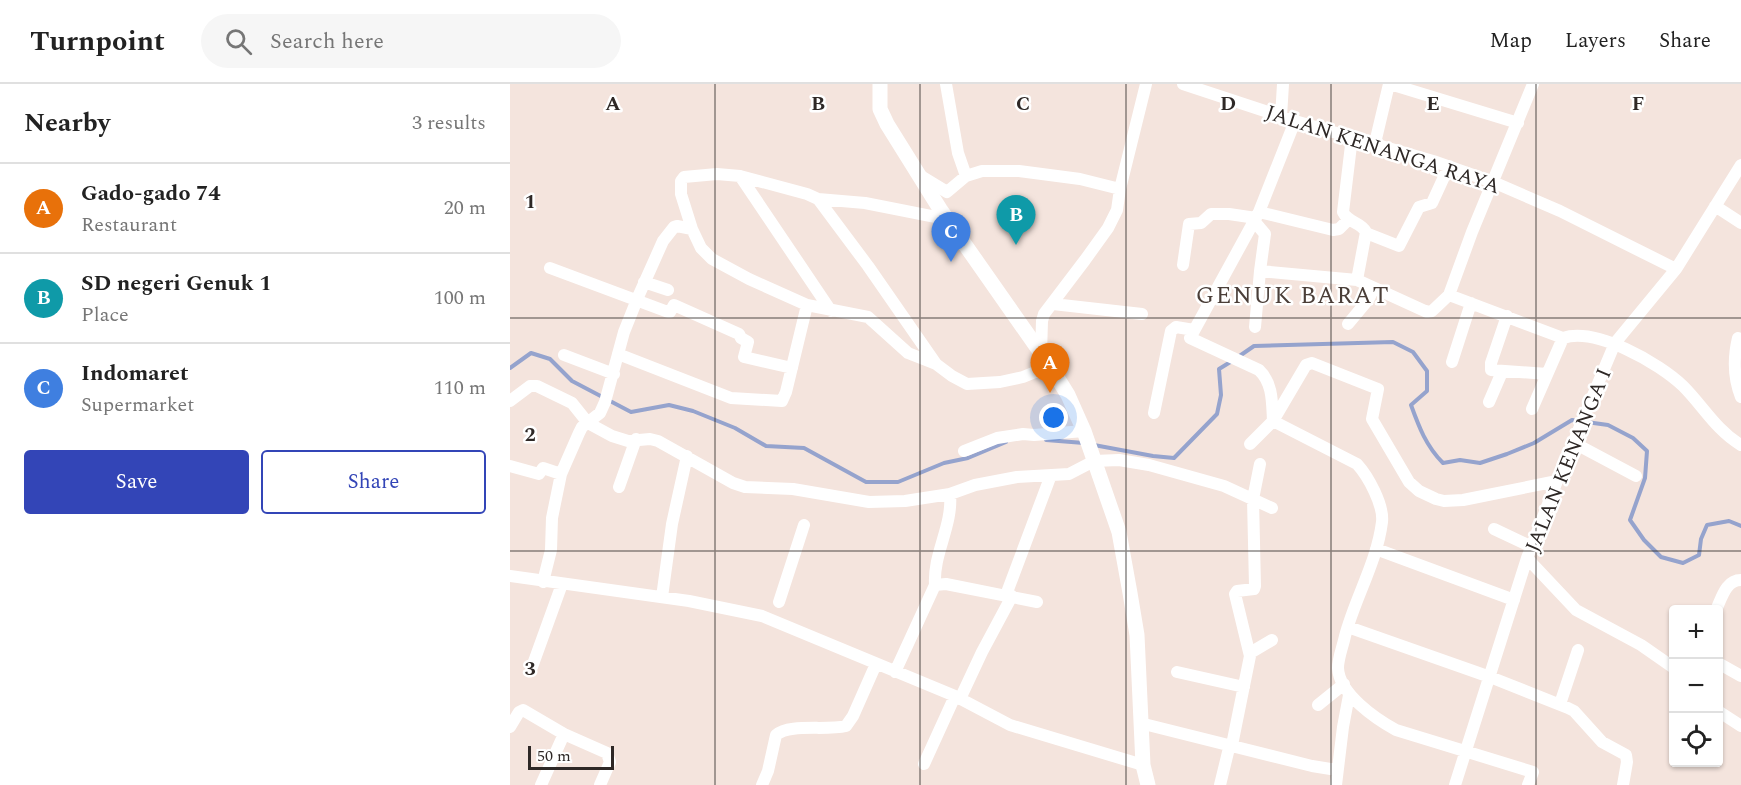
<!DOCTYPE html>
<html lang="en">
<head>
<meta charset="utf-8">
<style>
  body { margin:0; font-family:Spectral,serif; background:#f6f6f6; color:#222 }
  .controls { position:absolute; right:18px; bottom:18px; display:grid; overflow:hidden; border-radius:6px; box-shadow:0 2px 4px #0004 }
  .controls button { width:54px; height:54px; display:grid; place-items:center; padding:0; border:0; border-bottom:2px solid #e0e0e0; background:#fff; color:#222; font:30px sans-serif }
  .scale { position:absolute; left:18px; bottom:15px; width:86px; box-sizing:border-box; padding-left:6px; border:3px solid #2e2826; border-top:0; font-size:16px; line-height:21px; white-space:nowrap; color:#2e2826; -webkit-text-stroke:4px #fff; paint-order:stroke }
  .you { position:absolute; left:544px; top:334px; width:21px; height:21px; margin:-15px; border:4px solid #fff; border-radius:50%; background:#1a73e8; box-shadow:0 0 0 9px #1a73e833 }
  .badge { display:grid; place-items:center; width:39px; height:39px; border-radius:50%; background:#3345b7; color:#fff; font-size:20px; font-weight:700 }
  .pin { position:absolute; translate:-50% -50px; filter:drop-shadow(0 2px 3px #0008) }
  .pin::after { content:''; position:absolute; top:32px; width:21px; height:18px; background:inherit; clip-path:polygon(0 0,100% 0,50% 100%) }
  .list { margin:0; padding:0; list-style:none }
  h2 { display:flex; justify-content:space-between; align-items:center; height:78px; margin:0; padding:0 24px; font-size:26px }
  h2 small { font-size:20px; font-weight:400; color:#767676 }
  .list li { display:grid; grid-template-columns:39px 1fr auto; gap:18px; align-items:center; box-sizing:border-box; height:90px; padding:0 24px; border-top:2px solid #e0e0e0 }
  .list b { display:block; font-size:22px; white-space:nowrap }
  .list p { margin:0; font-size:20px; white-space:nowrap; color:#767676 }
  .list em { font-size:20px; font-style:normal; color:#767676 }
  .actions { display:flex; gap:12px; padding:18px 24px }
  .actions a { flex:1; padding:14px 0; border:2px solid #3345b7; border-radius:6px; text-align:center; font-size:21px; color:#3345b7 }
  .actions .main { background:#3345b7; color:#fff }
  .icon { flex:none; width:33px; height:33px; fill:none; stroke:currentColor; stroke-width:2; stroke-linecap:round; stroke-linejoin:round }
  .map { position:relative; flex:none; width:1231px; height:701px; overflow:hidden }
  header { display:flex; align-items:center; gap:36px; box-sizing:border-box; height:84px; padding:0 30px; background:#fff; border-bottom:2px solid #e0e0e0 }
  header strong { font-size:28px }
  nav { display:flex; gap:33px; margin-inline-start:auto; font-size:21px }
  .search { width:420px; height:54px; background:#f6f6f6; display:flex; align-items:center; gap:15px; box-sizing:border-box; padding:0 21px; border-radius:33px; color:#767676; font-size:22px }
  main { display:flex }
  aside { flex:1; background:#fff }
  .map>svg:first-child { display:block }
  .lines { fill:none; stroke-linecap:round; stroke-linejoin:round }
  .stream { stroke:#95a3cd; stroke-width:4 }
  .minor { stroke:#fff; stroke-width:12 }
  .tertiary { stroke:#fff; stroke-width:15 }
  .grid { fill:none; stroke:#2e2826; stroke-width:1.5; stroke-opacity:0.55 }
  .labels { text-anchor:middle; stroke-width:5; stroke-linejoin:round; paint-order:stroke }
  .street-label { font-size:21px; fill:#2e2826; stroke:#fff }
  .quarter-label { font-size:24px; letter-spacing:1.5px; fill:#4a3e38; stroke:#fff }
  .grid-label { font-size:20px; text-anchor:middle; font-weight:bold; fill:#2e2826; stroke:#fff; stroke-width:5; stroke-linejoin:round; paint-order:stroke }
</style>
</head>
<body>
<header>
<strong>Turnpoint</strong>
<div class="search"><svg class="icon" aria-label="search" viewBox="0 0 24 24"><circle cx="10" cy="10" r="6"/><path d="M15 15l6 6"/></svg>Search here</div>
<nav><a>Map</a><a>Layers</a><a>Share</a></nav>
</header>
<main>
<aside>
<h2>Nearby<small>3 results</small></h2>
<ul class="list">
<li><span class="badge" style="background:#e8710a">A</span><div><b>Gado-gado 74</b><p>Restaurant</p></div><em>20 m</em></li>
<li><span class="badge" style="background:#0f9aa8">B</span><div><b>SD negeri Genuk 1</b><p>Place</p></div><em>100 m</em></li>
<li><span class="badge" style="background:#3f7fe0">C</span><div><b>Indomaret</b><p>Supermarket</p></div><em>110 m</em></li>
</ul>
<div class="actions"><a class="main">Save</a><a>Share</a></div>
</aside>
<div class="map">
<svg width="1231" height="701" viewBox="0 0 1231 701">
  <rect width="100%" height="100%" fill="#f4e4dd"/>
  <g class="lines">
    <!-- stream -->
    <path class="stream" d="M728 273 744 262 883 258 903 268 917 287V307L901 321C909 343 916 362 933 379L950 376 970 379 997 370 1024 359 1062 336 1098 341 1123 354 1137 367 1135 394 1120 436 1134 456 1151 473 1173 479 1189 471 1191 455 1197 441 1219 437 1231 442
      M0 284 21 269 40 275 62 297 121 328 159 321 183 327 225 344 256 362 294 364 356 398H388L434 379 458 374 496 358
      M536 356 574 359
      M584 361 643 372 664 374 707 330 711 311 709 285 722 277"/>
    <!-- minor -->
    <path class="minor" d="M436 0 448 69 456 92
      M673 0 785 37 923 77 983 98 1050 127 1166 185
      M880 0 1008 39
      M1023 0 962 148 939 211 1053 254
      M771 33 773 0
      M785 37 749 128 680 254 749 286C763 299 762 319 763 337L847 380C858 392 874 421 872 438 867 478 845 514 835 552 833 562 828 574 828 584 829 610 866 635 886 646L1023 688 1018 701
      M842 53 833 128C838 139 851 138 856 148L847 196 917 228 922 227 939 211
      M865 59 879 0
      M409 91 437 108 456 92 472 87H509L570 95 610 105
      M230 92 321 227
      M308 115 358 182 426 280 442 292 457 300 490 298 513 293 540 282
      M1205 122 1231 139
      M749 128 823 146 829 145 838 136
      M744 137 755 150 750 187
      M856 149 889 162 909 123 922 119 939 82
      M673 181 679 140 691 139 701 130H719L746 134
      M40 184 158 228H160L164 221 229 250 231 254 238 258 234 273 282 284
      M134 198 158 206
      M543 220 632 230
      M997 232 981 279V286L1037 290
      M838 240 858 216 864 204
      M745 243 750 187 847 196
      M1228 254C1223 275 1223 293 1231 313
      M531 269 532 237 534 230 575 176 598 144 607 126 610 105 636 0
      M108 270 221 314 272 317 276 308 297 221
      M54 271 104 290
      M942 278 961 219
      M426 280 398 269 358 233 297 221 239 195 202 175 191 164 182 145 171 110V97L174 93 207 90 230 92 297 110 308 115 355 119 436 135
      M0 317 20 302H27L62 319 78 339 102 352 118 357 140 355 148 357 223 399 235 403 283 405 359 418 395 417 440 410 465 401 507 393 559 390 584 377 609 376 639 381 714 402 762 424
      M979 318 992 288
      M1022 325 1053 254C1086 243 1149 279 1173 302 1193 322 1206 346 1231 361
      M644 329 661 247 666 243 684 246
      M1064 359 1126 392
      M740 360 763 337 796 281 802 279 868 305 862 335 899 398 909 407 926 415 934 417 953 416 1047 397
      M454 367 487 354 513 350 524 351 574 347
      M0 382 29 390 33 384 51 390
      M109 403 126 355
      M984 445 1022 463
      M866 465 1004 516
      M1017 474 1066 526 1131 561 1164 584
      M0 492 179 517 252 532 445 612 500 641 633 681
      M33 498 41 466 42 434 51 390 69 349 72 343 90 329 95 318 114 248 128 213 153 157 164 143 167 142 182 145
      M425 501 436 500 527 518
      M496 511 541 391
      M152 513 162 440 177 372
      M269 518 294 441
      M1206 526C1212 513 1216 496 1231 496
      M838 543 980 593 1058 624 1064 627 1092 658 1116 671 1117 678 1113 701
      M740 569 762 556
      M1208 579 1231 592
      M22 583 52 500
      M385 588 425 501C423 469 443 442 440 410
      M667 588 734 603
      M450 615 472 568 502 512
      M1050 620 1068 566
      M808 621 834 600
      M1208 627 1231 642
      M630 639 802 682 827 686
      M0 643 9 628 13 626 54 650 97 669 100 678 90 701
      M722 661 740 572 725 510 727 507 744 505 745 502 743 415 750 380
      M414 680 445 612
      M31 701 54 650
      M252 701 258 687 266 651C280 639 315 647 336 642L343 632 366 580
      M710 701 720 660
      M826 701 833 643 839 611
      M945 701 1017 474 1047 397 1105 259 1166 185 1231 81"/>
    <!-- tertiary -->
    <path class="tertiary" d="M370 0V25L377 40 430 125 540 282 558 311 574 347 609 448 620 509 627 551 633 681 638 701"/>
  </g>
  <!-- grid -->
  <path class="grid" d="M205 0V701M410 0V701M616 0V701M821 0V701M1026 0V701M0 234H1231M0 467H1231"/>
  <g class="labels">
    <!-- street labels -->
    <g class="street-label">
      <text transform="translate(873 65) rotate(18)" y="7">JALAN KENANGA RAYA</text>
      <text transform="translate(1058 376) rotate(-68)" y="7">JALAN KENANGA I</text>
    </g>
    <!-- quarter labels -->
    <g class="quarter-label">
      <text x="783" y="219">GENUK BARAT</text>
    </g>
  </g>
  <g class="grid-label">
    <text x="103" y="26">A</text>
    <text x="308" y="26">B</text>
    <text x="513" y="26">C</text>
    <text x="718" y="26">D</text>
    <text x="923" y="26">E</text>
    <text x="1128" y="26">F</text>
    <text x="20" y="124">1</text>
    <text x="20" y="357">2</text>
    <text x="20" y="591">3</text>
  </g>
</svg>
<div class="controls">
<button>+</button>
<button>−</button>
<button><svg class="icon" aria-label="locate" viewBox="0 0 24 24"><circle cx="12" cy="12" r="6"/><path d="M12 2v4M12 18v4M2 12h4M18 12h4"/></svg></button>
</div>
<div class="scale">50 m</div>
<div class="you"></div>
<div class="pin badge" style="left:540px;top:309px;background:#e8710a">A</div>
<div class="pin badge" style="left:506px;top:161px;background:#0f9aa8">B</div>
<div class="pin badge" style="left:441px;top:178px;background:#3f7fe0">C</div>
</div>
</main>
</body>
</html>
